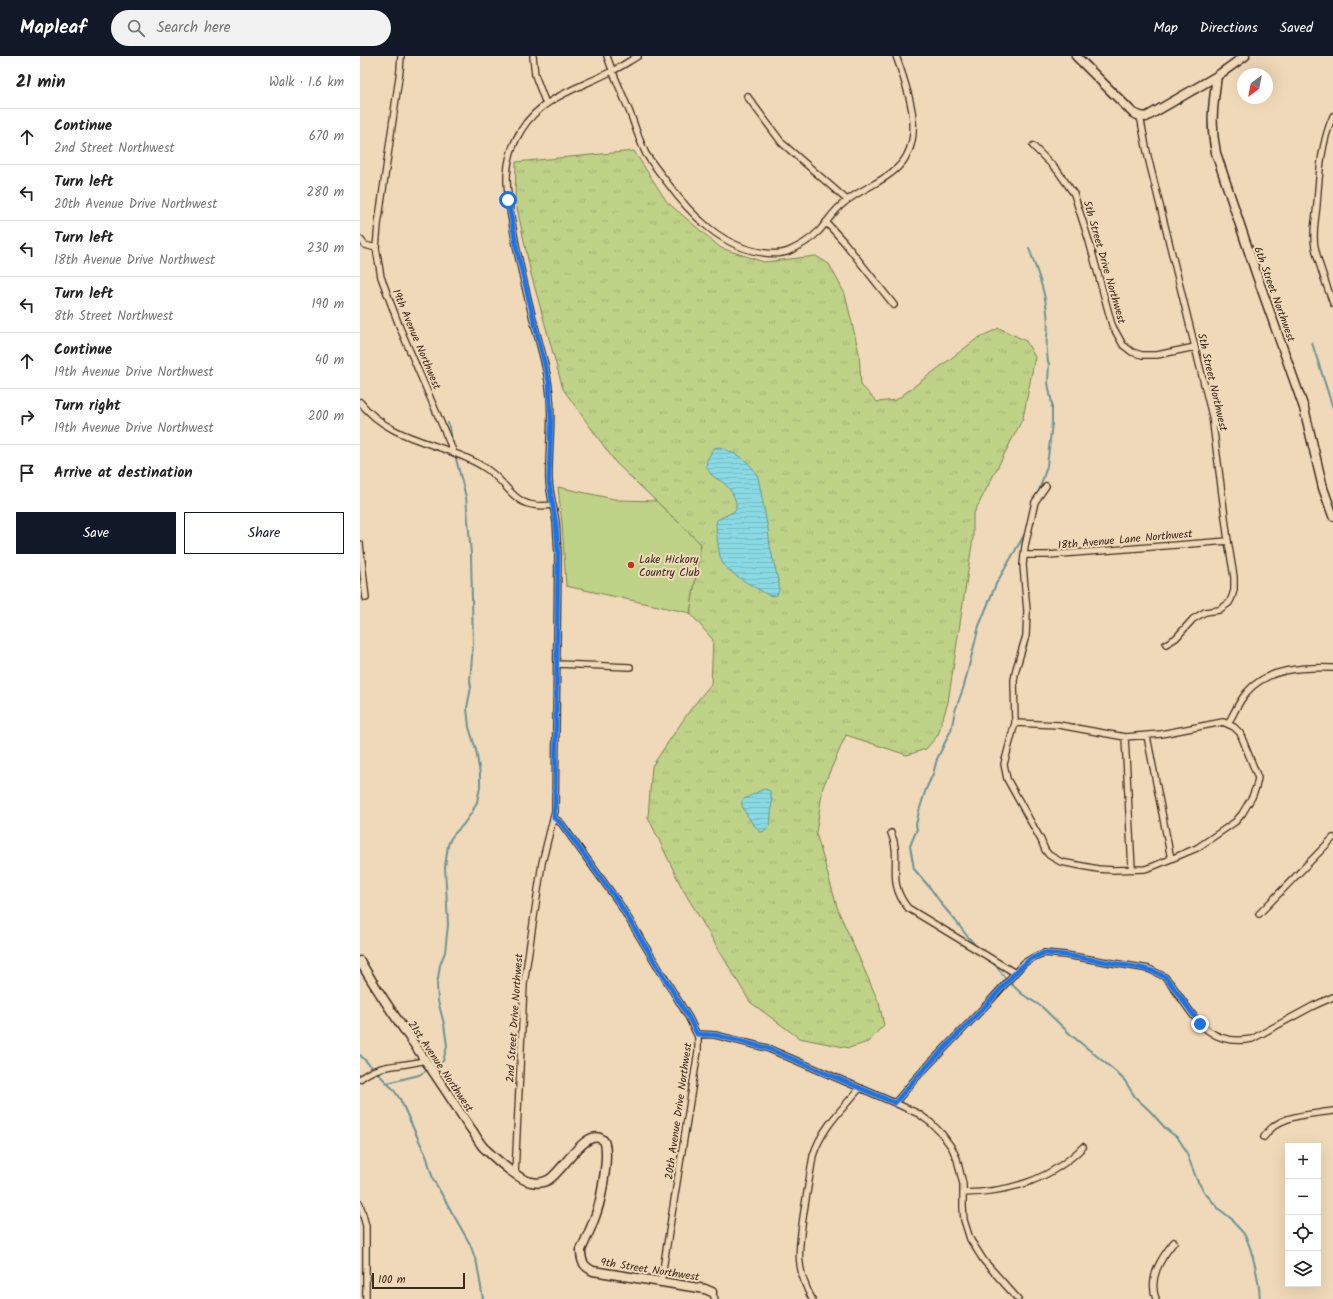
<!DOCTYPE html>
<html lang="en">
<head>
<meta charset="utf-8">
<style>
  body { margin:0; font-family:Kalam,sans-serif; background:#f2f2f2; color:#222 }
  .controls { position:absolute; right:12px; bottom:12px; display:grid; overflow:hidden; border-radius:0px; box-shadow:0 4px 16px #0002 }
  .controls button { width:36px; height:36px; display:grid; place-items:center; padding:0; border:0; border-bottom:1px solid #e0e0e0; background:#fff; color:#222; font:20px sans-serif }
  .compass { position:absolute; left:877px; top:12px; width:36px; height:36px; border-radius:50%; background:#fff; box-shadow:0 4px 16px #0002; rotate:212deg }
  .scale { position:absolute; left:12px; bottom:10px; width:93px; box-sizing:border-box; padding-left:4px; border:2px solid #3b2a1e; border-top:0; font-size:11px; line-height:14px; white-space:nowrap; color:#3b2a1e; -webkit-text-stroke:3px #f0d9b8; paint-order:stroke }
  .stop { position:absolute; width:12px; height:12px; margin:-9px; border:3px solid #1a73e8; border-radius:50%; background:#fff }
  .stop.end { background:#1a73e8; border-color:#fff; box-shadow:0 1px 4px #0008 }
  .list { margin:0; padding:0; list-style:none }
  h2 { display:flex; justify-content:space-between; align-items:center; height:52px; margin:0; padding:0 16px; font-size:17px }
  h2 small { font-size:13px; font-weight:400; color:#767676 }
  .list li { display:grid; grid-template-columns:26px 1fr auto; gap:12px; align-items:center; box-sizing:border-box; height:56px; padding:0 16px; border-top:1px solid #e0e0e0 }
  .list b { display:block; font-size:15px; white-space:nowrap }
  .list p { margin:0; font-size:13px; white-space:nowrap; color:#767676 }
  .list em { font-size:13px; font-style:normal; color:#767676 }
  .actions { display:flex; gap:8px; padding:12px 16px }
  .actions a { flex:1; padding:9px 0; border:1px solid #111827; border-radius:0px; text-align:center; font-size:14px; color:#111827 }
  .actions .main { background:#111827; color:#fff }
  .icon { flex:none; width:22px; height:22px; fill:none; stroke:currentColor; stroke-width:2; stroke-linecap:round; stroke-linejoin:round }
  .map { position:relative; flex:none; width:973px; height:1243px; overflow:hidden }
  header { display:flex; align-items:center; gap:24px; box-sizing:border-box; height:56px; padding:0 20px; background:#111827; color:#fff }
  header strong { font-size:19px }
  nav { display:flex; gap:22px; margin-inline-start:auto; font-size:14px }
  .search { width:280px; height:36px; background:#f2f2f2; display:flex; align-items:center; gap:10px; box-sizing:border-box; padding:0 14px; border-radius:22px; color:#767676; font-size:15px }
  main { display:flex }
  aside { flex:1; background:#fff }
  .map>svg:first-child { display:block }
  .grass { fill:url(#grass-tufts); stroke:#7c7e53 }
  .park { fill:#bed288; stroke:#7c7e53 }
  .water { fill:url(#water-rules); stroke:#6a9495 }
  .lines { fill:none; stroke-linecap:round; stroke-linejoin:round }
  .stream { stroke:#6a9495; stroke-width:2 }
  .street-casing { stroke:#3b2a1e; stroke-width:8 }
  .secondary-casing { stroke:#3b2a1e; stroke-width:11 }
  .street { stroke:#f0d9b8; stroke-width:5.5 }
  .secondary { stroke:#f0d9b8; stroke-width:8 }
  .route { stroke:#1a73e8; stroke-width:5 }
  .poi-dot { fill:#c8321e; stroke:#f0d9b8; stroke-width:1.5 }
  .labels { text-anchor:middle; stroke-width:4; stroke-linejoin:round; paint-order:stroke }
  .street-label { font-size:11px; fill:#3b2a1e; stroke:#f0d9b8 }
  .poi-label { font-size:11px; fill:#3b2a1e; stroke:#f0d9b8; text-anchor:start }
</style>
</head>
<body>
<header>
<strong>Mapleaf</strong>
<div class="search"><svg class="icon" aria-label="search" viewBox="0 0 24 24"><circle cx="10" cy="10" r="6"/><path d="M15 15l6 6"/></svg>Search here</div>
<nav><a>Map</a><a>Directions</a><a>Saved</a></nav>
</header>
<main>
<aside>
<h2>21 min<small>Walk · 1.6 km</small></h2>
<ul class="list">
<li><svg class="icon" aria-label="ahead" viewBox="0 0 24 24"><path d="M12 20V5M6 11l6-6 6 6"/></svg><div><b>Continue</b><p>2nd Street Northwest</p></div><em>670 m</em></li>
<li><svg class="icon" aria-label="left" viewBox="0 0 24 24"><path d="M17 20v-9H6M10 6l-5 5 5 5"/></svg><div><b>Turn left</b><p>20th Avenue Drive Northwest</p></div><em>280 m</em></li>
<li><svg class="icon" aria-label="left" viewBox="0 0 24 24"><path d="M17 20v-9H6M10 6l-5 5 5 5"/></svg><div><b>Turn left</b><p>18th Avenue Drive Northwest</p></div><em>230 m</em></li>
<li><svg class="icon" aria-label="left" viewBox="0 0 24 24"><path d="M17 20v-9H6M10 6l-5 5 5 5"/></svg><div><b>Turn left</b><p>8th Street Northwest</p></div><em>190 m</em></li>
<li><svg class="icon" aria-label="ahead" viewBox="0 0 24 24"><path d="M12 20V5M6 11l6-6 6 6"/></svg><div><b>Continue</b><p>19th Avenue Drive Northwest</p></div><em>40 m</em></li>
<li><svg class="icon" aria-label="right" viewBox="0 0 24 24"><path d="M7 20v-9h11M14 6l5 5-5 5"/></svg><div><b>Turn right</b><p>19th Avenue Drive Northwest</p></div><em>200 m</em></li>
<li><svg class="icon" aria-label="arrive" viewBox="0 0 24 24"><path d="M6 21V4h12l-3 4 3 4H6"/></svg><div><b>Arrive at destination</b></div></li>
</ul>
<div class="actions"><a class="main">Save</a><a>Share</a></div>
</aside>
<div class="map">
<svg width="973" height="1243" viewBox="0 0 973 1243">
  <defs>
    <pattern id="grass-tufts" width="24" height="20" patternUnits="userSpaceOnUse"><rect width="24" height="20" fill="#bed288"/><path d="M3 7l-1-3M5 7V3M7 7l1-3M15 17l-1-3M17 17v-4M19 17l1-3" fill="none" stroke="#a4b475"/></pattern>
    <pattern id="water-rules" width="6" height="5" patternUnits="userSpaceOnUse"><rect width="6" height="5" fill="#89dae5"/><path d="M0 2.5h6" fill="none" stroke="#77bbc4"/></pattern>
  </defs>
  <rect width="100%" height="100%" fill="#f0d9b8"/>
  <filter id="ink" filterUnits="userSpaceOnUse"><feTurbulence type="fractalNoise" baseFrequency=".025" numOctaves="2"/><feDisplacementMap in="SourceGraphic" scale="8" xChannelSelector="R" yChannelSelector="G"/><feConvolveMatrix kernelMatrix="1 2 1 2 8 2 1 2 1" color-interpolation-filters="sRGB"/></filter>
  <g filter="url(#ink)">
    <!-- grass -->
    <path class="grass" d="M274 95 307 146 361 192 404 206 456 200 469 208 485 238 499 297 501 329 517 346 536 344 618 282 639 272 666 285 675 301 663 362 613 459V482L588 646 578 679 566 693 547 699 486 679 463 731 456 777 478 854 519 947 524 969 508 986 489 992 439 982 390 946 322 832 288 761 292 710 330 654 351 628 353 584 330 557 341 488 256 407 203 333 171 218 155 142 156 106Z"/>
    <!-- park -->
    <path class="park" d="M198 431 259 444 296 445 341 488 330 557 206 530 202 468Z"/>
    <!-- water -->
    <path class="water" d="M359 391C375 397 391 405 398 421L408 473 410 490 419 528V534L417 539 413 540 408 539C397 532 367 517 362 506 358 498 357 478 356 468L357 464 375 455C379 445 371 434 364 427 360 424 354 422 351 418 349 416 348 412 346 410L347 404 354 392Z
      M404 733 410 735C413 745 411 759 410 770L402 776C395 773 384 756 382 749 381 745 382 745 384 743Z"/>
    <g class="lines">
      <!-- stream -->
      <path class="stream" d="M669 192C676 213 685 234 687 256 688 264 688 273 687 281 686 289 687 298 688 306L689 307 688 327 692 348V367L687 410 678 438
        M952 287 973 352
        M88 367 93 387
        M618 892 607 880 595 864 583 850 571 833 554 813 550 790 557 773 556 769 559 755 566 733 573 718 577 703 591 674 595 655 604 630 619 570 636 528 659 488 667 474
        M631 905 636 910 647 924 662 938 682 951 711 979 755 1015 765 1025 775 1041 790 1055 806 1073 818 1082 825 1093 837 1124 845 1137 859 1153 873 1164V1166C877 1170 881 1174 884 1178 893 1193 899 1226 900 1243
        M0 999 33 1033 40 1043 67 1102 73 1123 110 1188 117 1208 123 1243
        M73 1011 83 1005 87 990 84 968 78 945 77 929 80 909 85 896 88 869 85 811 88 789 91 782 95 777 103 769 112 756 117 746 120 731V718L116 694 109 671 107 652 111 631 110 625 113 589 111 498 106 441 95 399
        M27 1027 59 1019 69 1013"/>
      <!-- street casing -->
      <g class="street-casing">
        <path id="street" d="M41 0 40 14 18 169 16 192 21 221 40 272 94 397
          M173 0 175 19 186 48
          M247 0C254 21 264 41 272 62 276 74 280 86 286 98 292 107 299 116 306 125 330 158 362 192 405 197 413 198 422 198 429 195 440 190 451 183 459 175 468 165 474 154 485 146 501 133 521 127 536 113 568 85 548 34 536 0
          M387 40 422 87 487 144
          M780 60 788 101 852 360 868 485 874 521V534L872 541 869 547 859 554 845 556 833 563 816 582 806 588
          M973 60C961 87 959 119 957 148 956 162 952 177 955 191 959 210 966 228 973 247
          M673 90 697 114 714 138 729 185 752 269 763 289 772 296 782 299H797L835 291
          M466 166 484 186 534 249
          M0 183 5 189 16 192
          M0 346C32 387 81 385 122 410 152 427 150 455 193 449
          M0 488 6 542
          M664 499H688L868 485
          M197 608 270 611
          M655 667 699 669 765 681 801 678 863 666 874 671 880 677 898 722 896 731 892 741 882 758 875 766 837 792 794 810 785 813 753 814 738 813 701 806 689 799 685 794 681 784 647 723 644 708 655 667 654 624 656 613 666 580 667 555 663 509 665 490 675 446 686 430
          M868 668C874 657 879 645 887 636 907 612 944 611 973 612
          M787 680 811 803
          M765 681 772 813
          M194 762 201 767 259 847 329 962 338 981V995L301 1226
          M531 777C543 803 525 825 548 852L655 917
          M899 858 973 782
          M337 978 355 979 407 992 535 1047 559 1058 571 1067 582 1078 592 1092 597 1103 603 1128V1151L604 1164 610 1183 624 1205 658 1243
          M0 1023C20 1006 42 1012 65 1004
          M535 1047 556 1022 631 944 655 917 664 907 676 900 684 897 705 899 789 913 805 921 811 928C834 959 846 991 892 983L953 950 973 941
          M904 1081C918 1058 949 1059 973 1055
          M155 1118 164 928 182 807 195 755 198 497C197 487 197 476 196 466 194 452 190 439 189 425 188 392 194 358 188 325 185 305 179 286 174 267 166 235 158 204 153 172 147 137 140 106 162 73 182 41 220 32 252 15 261 11 269 5 278 0
          M603 1137C649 1136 689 1125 723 1091
          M0 1148 6 1170V1243
          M352 1236 355 1243
          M452 1243C434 1210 439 1191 444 1155 447 1137 450 1118 453 1100 461 1073 482 1053 500 1032
          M796 1243C788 1222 801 1202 814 1186"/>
      </g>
      <!-- secondary casing -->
      <g class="secondary-casing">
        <path id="secondary" d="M716 0 773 57 780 60 786 61 857 20 885 0
          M857 20C853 49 850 68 856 97L897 220 944 352 963 432 973 460
          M0 905C25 949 55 988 82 1029 93 1045 103 1062 114 1077 117 1082 120 1088 124 1092 134 1101 158 1124 171 1126 176 1127 183 1127 188 1124 202 1117 226 1070 243 1084 251 1091 241 1144 237 1155 233 1168 227 1181 221 1194 221 1205 223 1210 233 1215L345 1233 352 1236"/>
      </g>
      <!-- street -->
      <use href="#street" class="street"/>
      <!-- secondary -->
      <use href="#secondary" class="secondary"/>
    </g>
  </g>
  <g class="lines" filter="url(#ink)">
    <!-- route -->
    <path class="route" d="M148 144 158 199 189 326 191 363 189 425 191 439 196 468 198 497 195 749 194 762 201 767 259 847 329 962 337 978 355 979 407 992 535 1047 556 1022 631 944 655 917 670 903 684 897 705 899 781 912 795 916 805 921 811 928 840 968"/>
  </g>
  <!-- markers -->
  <circle class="poi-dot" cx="271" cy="509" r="4"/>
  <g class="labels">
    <!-- street labels -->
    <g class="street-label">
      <text transform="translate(745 206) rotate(74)" y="4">5th Street Drive Northwest</text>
      <text transform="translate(915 238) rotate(70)" y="4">6th Street Northwest</text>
      <text transform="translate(57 283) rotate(67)" y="4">19th Avenue Northwest</text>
      <text transform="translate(853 326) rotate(77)" y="4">5th Street Northwest</text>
      <text transform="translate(765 483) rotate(-5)" y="4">18th Avenue Lane Northwest</text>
      <text transform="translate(154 962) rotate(-86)" y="4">2nd Street Drive Northwest</text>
      <text transform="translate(81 1010) rotate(56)" y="4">21st Avenue Northwest</text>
      <text transform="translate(318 1055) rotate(-82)" y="4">20th Avenue Drive Northwest</text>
      <text transform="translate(290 1213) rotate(9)" y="4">9th Street Northwest</text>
    </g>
    <!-- poi labels -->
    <g class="poi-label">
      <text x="279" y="507">Lake Hickory<tspan x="279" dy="13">Country Club</tspan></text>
    </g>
  </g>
</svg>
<div class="controls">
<button>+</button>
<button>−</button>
<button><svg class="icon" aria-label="locate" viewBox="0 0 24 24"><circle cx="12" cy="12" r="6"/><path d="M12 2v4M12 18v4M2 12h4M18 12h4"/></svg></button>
<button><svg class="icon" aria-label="layers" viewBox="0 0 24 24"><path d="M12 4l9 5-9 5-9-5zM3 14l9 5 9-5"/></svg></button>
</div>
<svg class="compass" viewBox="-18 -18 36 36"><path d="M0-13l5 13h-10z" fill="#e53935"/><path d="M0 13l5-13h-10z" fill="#767676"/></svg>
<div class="scale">100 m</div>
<div class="stop" style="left:148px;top:144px"></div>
<div class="stop end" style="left:840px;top:968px"></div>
</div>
</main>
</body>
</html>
